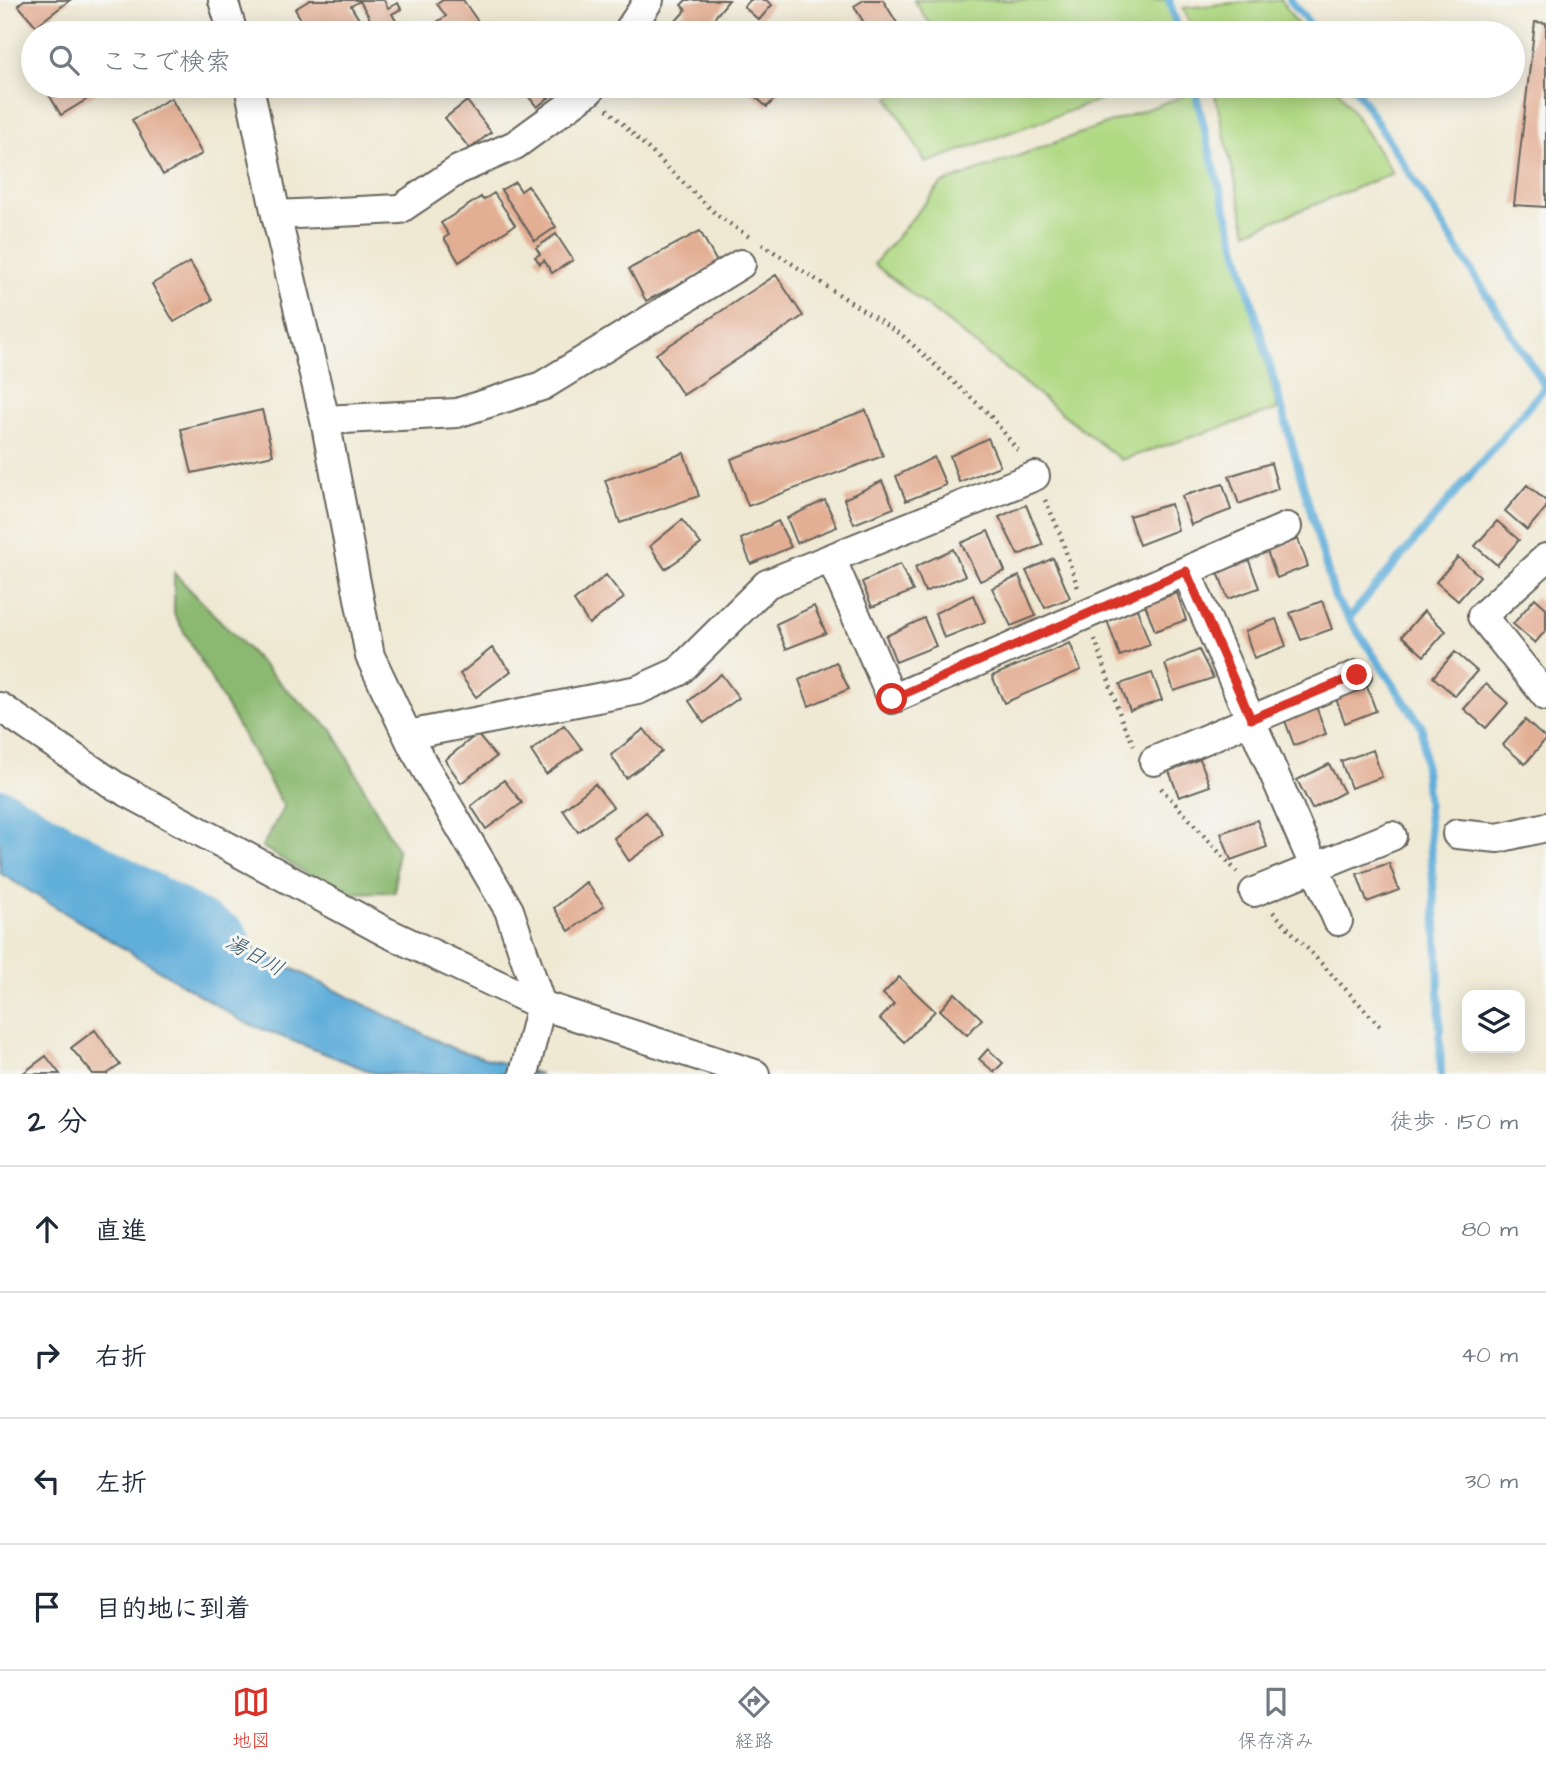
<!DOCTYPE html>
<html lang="ja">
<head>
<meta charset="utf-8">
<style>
  body { margin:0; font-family:"Architects Daughter","Klee One",sans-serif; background:#f2f2f3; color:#1f2937 }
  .controls { position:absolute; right:21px; bottom:21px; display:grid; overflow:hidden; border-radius:14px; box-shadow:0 4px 18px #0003 }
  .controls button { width:63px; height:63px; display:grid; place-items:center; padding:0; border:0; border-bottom:2px solid #e0e1e3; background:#fff; color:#1f2937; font:35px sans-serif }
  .stop { position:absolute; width:21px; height:21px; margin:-16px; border:5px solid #d93025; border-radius:50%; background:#fff }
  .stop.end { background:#d93025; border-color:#fff; box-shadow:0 2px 7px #0008 }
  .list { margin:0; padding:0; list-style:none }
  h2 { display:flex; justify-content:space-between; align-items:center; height:91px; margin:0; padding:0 28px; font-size:30px }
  h2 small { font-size:23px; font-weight:400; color:#747a83 }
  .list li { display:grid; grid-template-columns:46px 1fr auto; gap:21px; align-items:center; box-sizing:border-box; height:126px; padding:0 28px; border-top:2px solid #e0e1e3 }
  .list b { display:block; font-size:26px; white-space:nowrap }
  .list em { font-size:23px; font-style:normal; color:#747a83 }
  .icon { flex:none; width:38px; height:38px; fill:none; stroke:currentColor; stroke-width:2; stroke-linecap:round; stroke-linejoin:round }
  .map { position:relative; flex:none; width:1546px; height:1074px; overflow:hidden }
  .search { position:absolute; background:#fff; box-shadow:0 4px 18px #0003; left:21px; right:21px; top:21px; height:77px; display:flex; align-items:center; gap:18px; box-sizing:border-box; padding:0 24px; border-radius:38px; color:#747a83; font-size:26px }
  .sheet { height:595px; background:#fff }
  nav { display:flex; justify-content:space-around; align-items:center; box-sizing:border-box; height:98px; border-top:2px solid #e0e1e3; background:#fff; font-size:19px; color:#747a83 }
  nav a { display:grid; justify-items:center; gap:4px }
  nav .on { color:#d93025 }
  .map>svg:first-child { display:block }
  .green { fill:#b0d983; stroke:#667a50; stroke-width:2 }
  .forest { fill:#8cb971; stroke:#546a46; stroke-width:2 }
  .water { fill:#61aeda; stroke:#3e657b; stroke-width:2 }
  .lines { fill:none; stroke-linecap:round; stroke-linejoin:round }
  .stream { stroke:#61aeda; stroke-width:8 }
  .river { stroke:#61aeda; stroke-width:49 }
  .building { fill:#e3af94 }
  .minor-casing { stroke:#66645c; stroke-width:32 }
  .path { stroke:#66645c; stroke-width:4.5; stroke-dasharray:2 5; stroke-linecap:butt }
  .minor { stroke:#fff; stroke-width:28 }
  .route { stroke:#d93025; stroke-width:9 }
  .labels { text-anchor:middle; stroke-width:6; stroke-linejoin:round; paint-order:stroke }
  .water-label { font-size:21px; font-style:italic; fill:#385668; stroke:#f6f6f2 }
</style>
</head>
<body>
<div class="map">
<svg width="1546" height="1074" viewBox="0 0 1546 1074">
  <rect width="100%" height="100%" fill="#f6f6f2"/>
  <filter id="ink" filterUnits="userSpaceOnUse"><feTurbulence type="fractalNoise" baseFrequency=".0143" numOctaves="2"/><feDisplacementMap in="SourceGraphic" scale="14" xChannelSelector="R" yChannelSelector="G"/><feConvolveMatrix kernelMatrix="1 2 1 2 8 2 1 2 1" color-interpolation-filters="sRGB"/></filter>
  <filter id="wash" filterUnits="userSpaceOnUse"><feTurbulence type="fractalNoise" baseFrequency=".00686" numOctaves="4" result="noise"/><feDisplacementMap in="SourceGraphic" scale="28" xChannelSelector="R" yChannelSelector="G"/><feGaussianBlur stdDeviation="1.57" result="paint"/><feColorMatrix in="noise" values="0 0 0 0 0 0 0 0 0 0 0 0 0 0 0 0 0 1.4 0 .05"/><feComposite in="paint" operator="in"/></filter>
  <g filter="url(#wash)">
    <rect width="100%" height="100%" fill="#efe9d3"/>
    <!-- green -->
    <path class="green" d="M914 0H1168L1171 4 1179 33H936Z
      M1266 0H1281L1303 33H1195L1183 8Z
      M908 86H1138L926 163 889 98Z
      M1213 86H1336L1393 173 1247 232Z
      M1194 92 1278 409 1121 460 874 264 941 184Z"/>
    <!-- forest -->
    <path class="forest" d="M174 573 285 688 333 731 397 849 395 892 339 893 262 847 284 807 174 614Z"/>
    <!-- water -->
    <path class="water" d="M0 809 66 856 454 1049 540 1074H377L244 1022 0 873Z"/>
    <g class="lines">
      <!-- stream -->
      <path class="stream" d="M1169 0 1179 33
        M1290 0 1317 33
        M1194 86 1211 156 1335 598 1422 727 1438 952 1441 1074
        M1354 86 1545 386
        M1349 618 1546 386"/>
      <!-- river -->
      <path class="river" d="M0 813 225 939"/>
    </g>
    <g id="blocks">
      <!-- building -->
      <path class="building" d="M24 0H70L36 26 18 5Z
        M310 0H384L388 8 398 3 401 9 392 14 403 33H378L360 1 351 6 363 26 366 25 371 33H309L295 9Z
        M443 0H463L486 33H421L446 16 437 4Z
        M686 0H729L702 33H681L672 25 686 10 681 5Z
        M750 0H766L772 5 759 20 744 7Z
        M864 0H883L903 33H870L854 6Z
        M1535 22 1546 23V207L1514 205Z
        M44 86H95L99 92 61 115Z
        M520 86H555L558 90 537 107Z
        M743 86H786L767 107Z
        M171 98 202 154 163 175 132 120Z
        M467 101 491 132 470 149 445 118Z
        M515 182 521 191 528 186 556 227 535 241 501 190Z
        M494 193 515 225 459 262 444 238 449 235 441 223 481 197 483 200Z
        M700 231 718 264 646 301 629 269Z
        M556 234 573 260 552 273 544 260 540 264 535 257 540 254 536 248Z
        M190 262 212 300 174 322 152 284Z
        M776 275 803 316 683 395 656 354Z
        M262 410 273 455 192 473 181 429Z
        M866 410 883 456 748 506 731 459Z
        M988 438 1000 466 959 482 950 456Z
        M684 453 699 496 620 523 605 480Z
        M934 457 946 485 906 501 896 476Z
        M1271 463 1278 489 1239 504 1229 476Z
        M882 481 894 508 854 524 844 499Z
        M1223 484 1231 510 1191 525 1182 496Z
        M1527 485 1546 501V508L1527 530 1505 511Z
        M825 500 837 527 797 543 787 518Z
        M1171 504 1178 530 1139 545 1129 516Z
        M1026 505 1043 545 1018 555 999 517Z
        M682 520 701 544 665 569 650 546Z
        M778 521 791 547 751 564 741 539Z
        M1497 521 1519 540 1497 565 1475 546Z
        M988 531 1005 571 980 581 961 543Z
        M1298 539 1308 566 1277 578 1267 551Z
        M953 549 965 576 925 592 915 567Z
        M1458 557 1480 576 1458 601 1436 582Z
        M1053 558 1070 598 1045 608 1026 571Z
        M1249 561 1259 588 1228 599 1218 572Z
        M900 564 913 591 872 607 862 582Z
        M606 575 624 598 589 624 574 601Z
        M1019 576 1036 616 1011 626 992 588Z
        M1177 593 1186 620 1155 631 1145 604Z
        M973 595 985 622 944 638 935 613Z
        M1535 598 1546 608V630L1535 643 1513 624Z
        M1322 601 1332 629 1301 640 1290 613Z
        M814 606 826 633 786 649 776 624Z
        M1137 609 1150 645 1120 656 1107 620Z
        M1424 611 1446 631 1424 656 1402 636Z
        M924 618 936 646 896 662 886 636Z
        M1276 619 1286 646 1254 658 1245 631Z
        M1070 643 1081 670 1004 703 992 676Z
        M492 648 511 671 476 697 460 674Z
        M1199 650 1213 678 1174 691 1165 664Z
        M1455 652 1477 671 1455 696 1433 677Z
        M836 662 849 689 809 706 799 680Z
        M1152 673 1162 700 1130 711 1120 684Z
        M721 674 739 698 704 723 689 701Z
        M1366 684 1376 711 1345 723 1335 696Z
        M1486 684 1508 703 1486 728 1464 709Z
        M1316 706 1326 734 1294 745 1284 718Z
        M1525 720 1546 739 1525 764 1503 745Z
        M564 725 582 749 546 774 531 751Z
        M644 729 662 752 626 778 611 755Z
        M477 734 496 757 461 783 445 760Z
        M1373 750 1382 777 1351 788 1341 761Z
        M1200 759 1210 786 1179 797 1169 771Z
        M1329 764 1344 792 1312 809 1297 780Z
        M504 780 522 803 486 829 471 806Z
        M595 784 613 807 578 832 563 810Z
        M646 812 664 836 629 861 614 838Z
        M1257 820 1267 847 1231 860 1221 833Z
        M1389 863 1399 890 1367 902 1357 874Z
        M586 882 604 906 569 931 554 908Z
        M899 977 935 1011 904 1042 880 1019 894 1004 883 994Z
        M955 993 982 1019 967 1035 940 1010Z
        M95 1030 120 1065 107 1074H93L71 1048Z
        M988 1049 1003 1063 994 1072 979 1059Z
        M46 1056 60 1074H22Z"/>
    </g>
  </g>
  <g filter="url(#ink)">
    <use href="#blocks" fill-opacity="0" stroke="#66645c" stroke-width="2"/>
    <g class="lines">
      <!-- minor casing -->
      <g class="minor-casing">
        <path id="minor" d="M223 0 233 33
          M627 33 649 0
          M249 86 276 215 325 420 370 656 413 747 509 910 541 1005 524 1074
          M276 215 400 209 458 170 515 145 589 91 592 86
          M325 420 457 413 542 386 741 264
          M831 558 892 699 1287 527
          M1546 558 1482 616 1546 696
          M1186 571 1338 921
          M0 707 114 785 386 932 541 1005 755 1074
          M408 735 638 690 678 672 767 584 1035 476
          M1154 761 1357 675
          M1457 834 1498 838 1546 827
          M1254 892 1392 836"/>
      </g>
      <!-- path -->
      <path class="path" d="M607 109 717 215 751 238
        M762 244 904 337 989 414 1020 453
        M1045 500 1058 528 1079 591
        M1095 639 1123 724 1134 745
        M1161 788 1237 872
        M1273 912 1382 1028"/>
      <!-- minor -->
      <use href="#minor" class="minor"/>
    </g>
  </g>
  <g class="lines" filter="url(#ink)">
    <!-- route -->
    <path class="route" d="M892 699 1186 571 1251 719 1357 675"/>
  </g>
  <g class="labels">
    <!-- water labels -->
    <g class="water-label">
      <text transform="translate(255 955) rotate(29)" y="7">湯日川</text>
    </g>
  </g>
</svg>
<div class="controls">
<button><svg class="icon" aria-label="layers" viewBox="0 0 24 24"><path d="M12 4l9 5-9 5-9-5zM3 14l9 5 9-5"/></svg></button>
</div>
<div class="stop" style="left:892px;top:699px"></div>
<div class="stop end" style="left:1357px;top:675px"></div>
<div class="search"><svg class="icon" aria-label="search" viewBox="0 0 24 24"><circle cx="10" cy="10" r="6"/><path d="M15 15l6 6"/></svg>ここで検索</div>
</div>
<section class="sheet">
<h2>2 分<small>徒歩 · 150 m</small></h2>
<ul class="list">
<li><svg class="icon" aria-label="ahead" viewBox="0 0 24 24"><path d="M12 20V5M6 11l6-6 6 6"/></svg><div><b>直進</b></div><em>80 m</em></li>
<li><svg class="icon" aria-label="right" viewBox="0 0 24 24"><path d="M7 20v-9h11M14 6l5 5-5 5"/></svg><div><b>右折</b></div><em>40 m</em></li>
<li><svg class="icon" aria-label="left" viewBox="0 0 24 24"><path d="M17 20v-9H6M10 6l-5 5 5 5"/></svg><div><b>左折</b></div><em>30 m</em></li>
<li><svg class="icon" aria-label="arrive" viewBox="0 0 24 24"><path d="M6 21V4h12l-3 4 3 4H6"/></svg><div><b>目的地に到着</b></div></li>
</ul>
</section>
<nav>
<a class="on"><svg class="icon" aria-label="map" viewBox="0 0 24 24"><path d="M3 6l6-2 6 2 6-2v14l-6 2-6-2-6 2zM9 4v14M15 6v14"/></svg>地図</a>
<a><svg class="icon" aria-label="directions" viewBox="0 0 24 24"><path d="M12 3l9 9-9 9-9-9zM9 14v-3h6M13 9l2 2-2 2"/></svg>経路</a>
<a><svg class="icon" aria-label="saved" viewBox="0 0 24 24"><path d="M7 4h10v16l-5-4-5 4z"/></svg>保存済み</a>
</nav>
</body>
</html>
